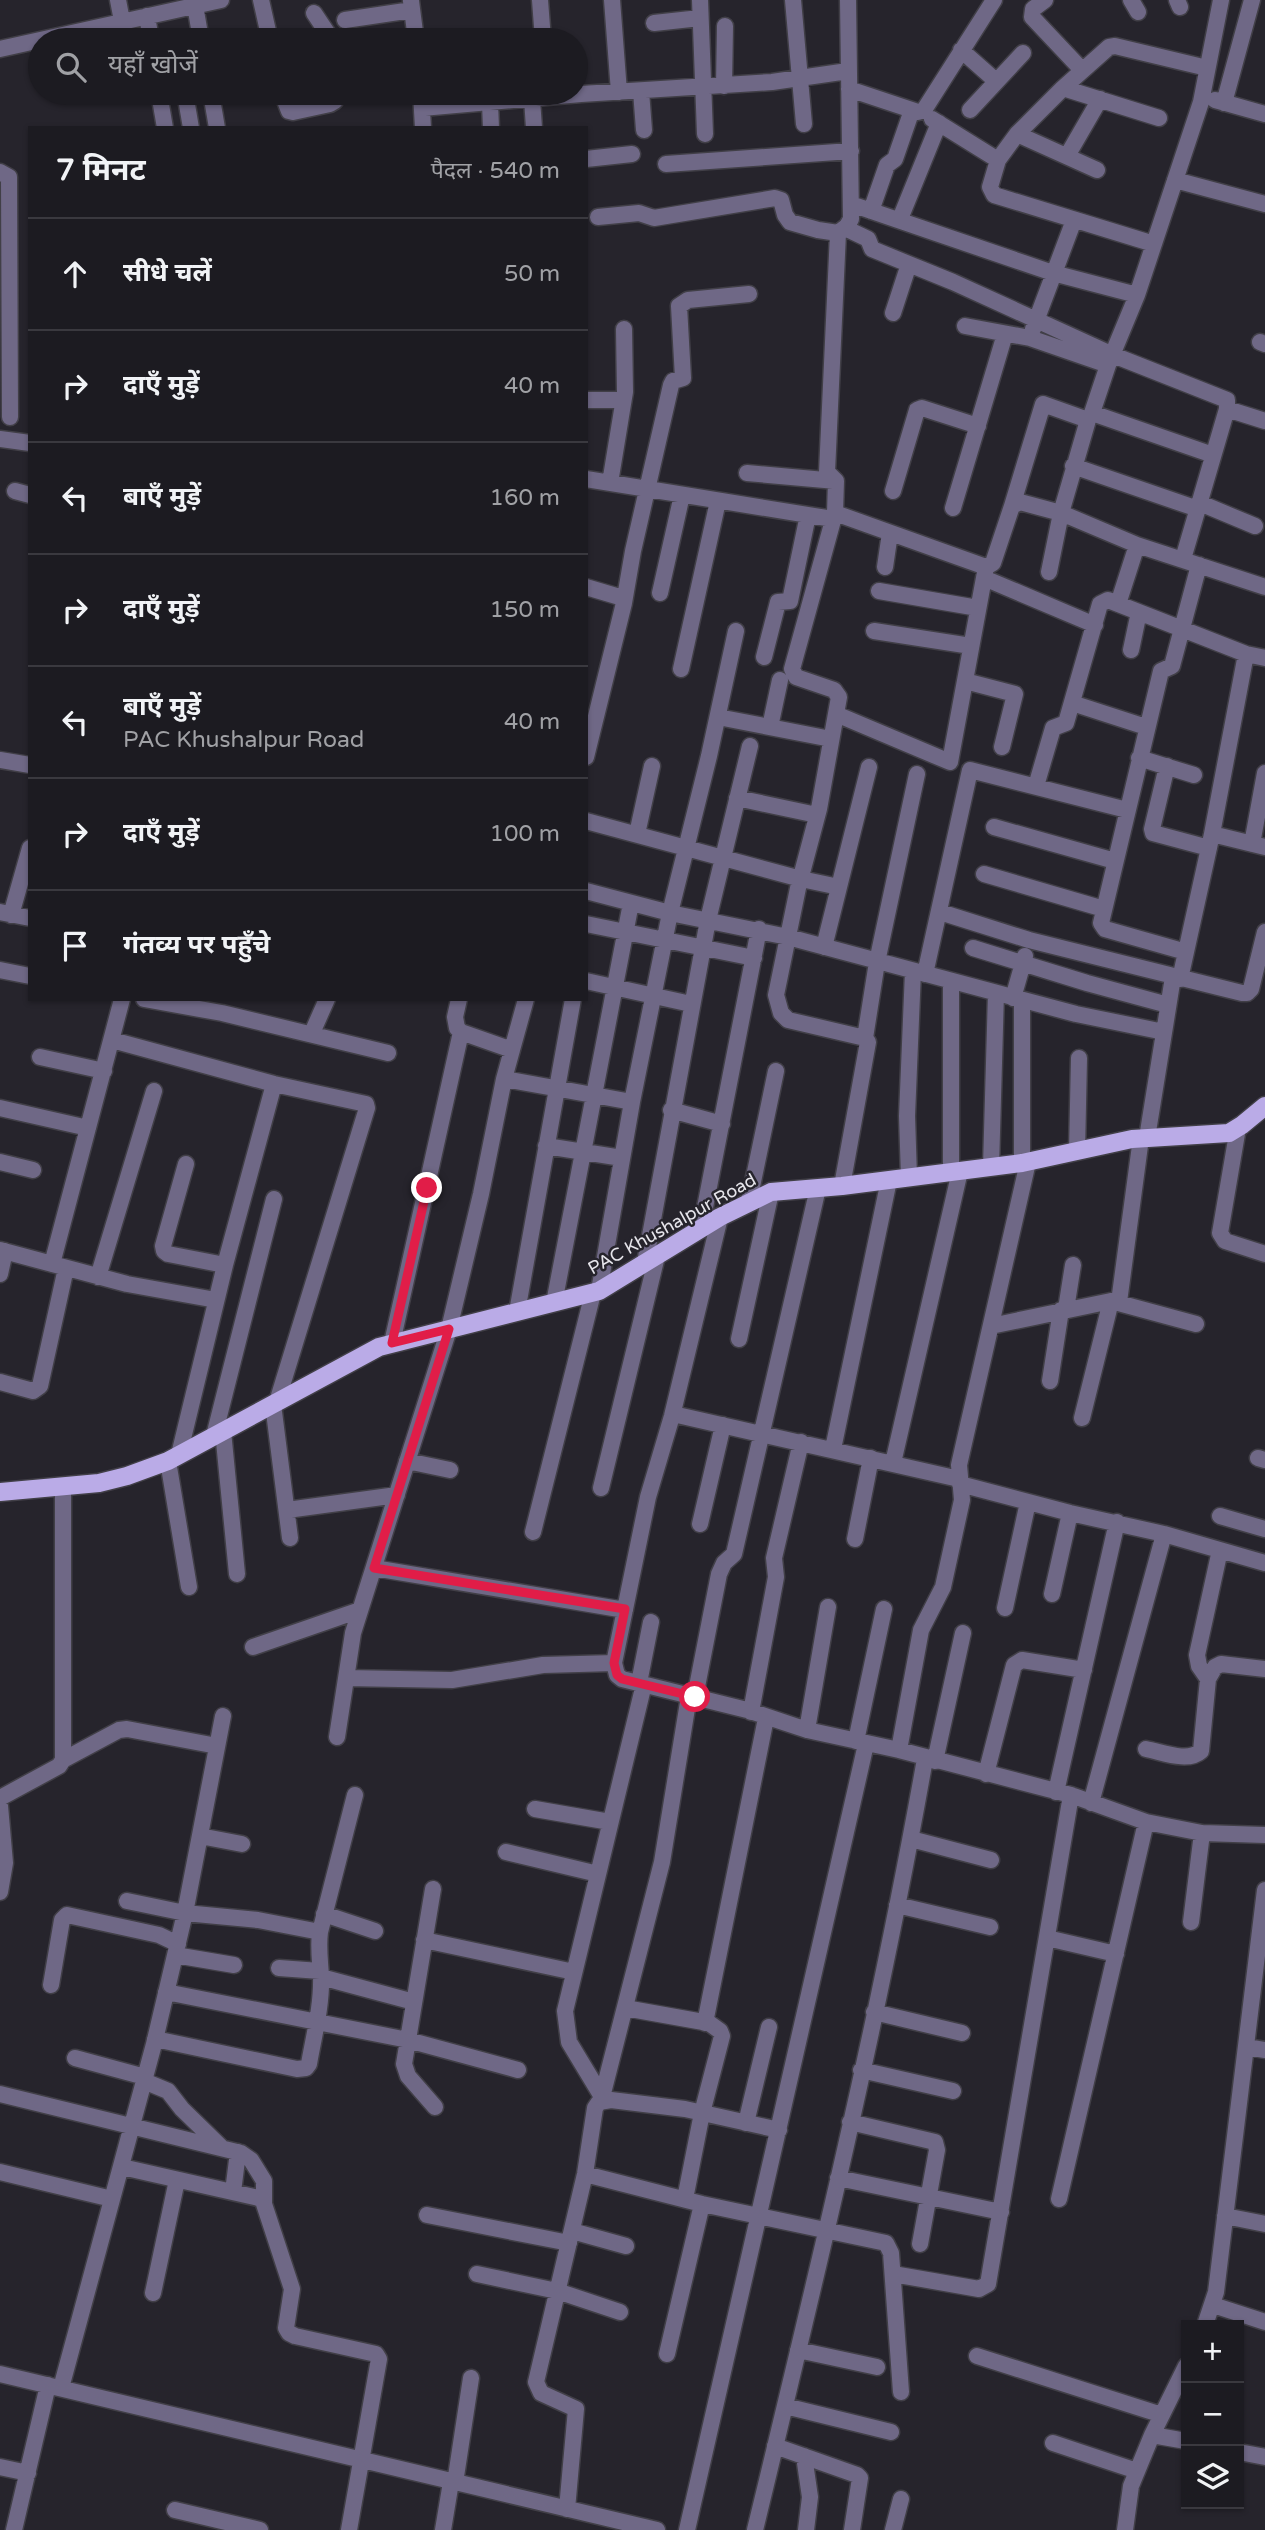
<!DOCTYPE html>
<html lang="hi">
<head>
<meta charset="utf-8">
<style>
  body { margin:0; font-family:"Varela Round","Noto Sans Devanagari",sans-serif; background:#25242a; color:#f1f3f6 }
  .controls { position:absolute; right:21px; bottom:21px; display:grid; overflow:hidden; border-radius:0px; box-shadow:0 2px 5px #0004 }
  .controls button { width:63px; height:63px; display:grid; place-items:center; padding:0; border:0; border-bottom:2px solid #3a393f; background:#1c1b21; color:#f1f3f6; font:35px sans-serif }
  .stop { position:absolute; width:21px; height:21px; margin:-16px; border:5px solid #e11d48; border-radius:50%; background:#fff }
  .stop.end { background:#e11d48; border-color:#fff; box-shadow:0 2px 7px #0008 }
  .list { margin:0; padding:0; list-style:none }
  h2 { display:flex; justify-content:space-between; align-items:center; height:91px; margin:0; padding:0 28px; font-size:30px }
  h2 small { font-size:23px; font-weight:400; color:#a0a1a5 }
  .list li { display:grid; grid-template-columns:46px 1fr auto; gap:21px; align-items:center; box-sizing:border-box; height:112px; padding:0 28px; border-top:2px solid #3a393f }
  .list b { display:block; font-size:26px; white-space:nowrap }
  .list p { margin:0; font-size:23px; white-space:nowrap; color:#a0a1a5 }
  .list em { font-size:23px; font-style:normal; color:#a0a1a5 }
  .icon { flex:none; width:38px; height:38px; fill:none; stroke:currentColor; stroke-width:2; stroke-linecap:round; stroke-linejoin:round }
  .map { position:relative; flex:none; width:1265px; height:2530px; overflow:hidden }
  .search { position:absolute; background:#1c1b21; box-shadow:0 2px 5px #0004; left:28px; top:28px; width:560px; height:77px; display:flex; align-items:center; gap:18px; box-sizing:border-box; padding:0 24px; border-radius:38px; color:#a0a1a5; font-size:26px }
  .panel { position:absolute; background:#1c1b21; box-shadow:0 2px 5px #0004; left:28px; top:126px; width:560px; height:875px; border-radius:0px }
  .map>svg:first-child { display:block }
  .lines { fill:none; stroke-linecap:round; stroke-linejoin:round }
  .minor-casing { stroke:#413f47; stroke-width:19 }
  .major-casing { stroke:#413f47; stroke-width:21 }
  .minor { stroke:#6f6886; stroke-width:16 }
  .major { stroke:#baabe7; stroke-width:18 }
  .route { stroke:#e11d48; stroke-width:9 }
  .labels { text-anchor:middle; stroke-width:5; stroke-linejoin:round; paint-order:stroke }
  .street-label { font-size:18px; fill:#e6e5eb; stroke:#26242c }
</style>
</head>
<body>
<div class="map">
<svg width="1265" height="2530" viewBox="0 0 1265 2530">
  <rect width="100%" height="100%" fill="#26242c"/>
  <g class="lines">
    <!-- minor casing -->
    <g class="minor-casing">
      <path id="minor" d="M118 0 122 21
        M261 0 270 40
        M540 0 543 40
        M612 0 619 92
        M700 0 705 134
        M793 0 804 124
        M1045 0 1033 9 1032 17 1082 70
        M1131 0 1138 12
        M1177 0 1180 7
        M411 1 416 40
        M195 5 201 40
        M314 13 332 40
        M147 16 151 40
        M345 20 412 10
        M654 23 700 18
        M459 39V40
        M175 40 201 37
        M0 49 221 0
        M961 50 996 81
        M724 86 725 26
        M1063 88 1159 118
        M849 89 918 112 924 110 994 0
        M641 91 644 130
        M159 93 165 128
        M185 93 191 128
        M211 93 217 128
        M282 93 289 111 293 112 330 104 335 101 339 93
        M421 93 423 128
        M532 99 534 128
        M1215 100 1265 114
        M490 103 491 128
        M1224 103 1252 0
        M422 108 581 94 772 82 848 71
        M970 110 1023 53
        M932 119 998 160
        M1017 134 1097 170
        M1067 156 1100 99
        M586 159 632 154
        M666 164 851 151
        M0 172 9 177 10 417
        M1175 180 1265 204
        M851 204 1053 273 1137 295
        M871 211 887 165 895 159 912 110
        M598 217 639 213 654 218 775 198 781 200 785 215 790 222 818 230 838 233
        M900 219 939 123
        M845 228 868 239 872 249 953 282 1113 355 1227 400V409L1183 559
        M1154 244 994 195 990 187 998 160 1017 134 1063 88 1109 47 1115 46 1207 68
        M893 313 909 264
        M965 326 1030 338 1108 365
        M1033 329 1074 220
        M1260 342 1265 344
        M586 400H623
        M1227 409 1265 421
        M1092 413 1213 455
        M0 439 30 443
        M1073 466 1198 509
        M747 473 836 481
        M586 479 833 519
        M610 483 625 392 624 329
        M15 491 30 495
        M893 491 917 410 922 408 978 426
        M1200 503 1255 526
        M1012 506 1043 404 1088 420
        M953 508 1005 334
        M835 513 986 567 993 563 1012 506 1020 502 1061 513 1088 420 1092 413 1108 365 1137 295 1201 102 1221 0
        M885 567 890 533
        M1049 572 1061 513 1137 545 1265 587
        M984 578 1095 625
        M586 587 623 598
        M879 591 978 608
        M660 593 682 495
        M1118 604 1137 545
        M874 631 971 646
        M1131 650 1139 612
        M764 657 778 602 790 601 808 515
        M681 669 718 501
        M965 681 1015 694 1002 747
        M1072 703 1146 727
        M836 714 950 762 986 567
        M718 717 831 739
        M770 727 780 680
        M586 757 624 603 633 551 671 385 673 381 683 378 679 306 688 300 749 294
        M1139 758 1194 775
        M0 760 30 765
        M1167 766 1152 829 1153 833 1209 848
        M1036 786 1053 728 1066 723 1100 604 1108 600 1246 654 1265 658
        M737 798 817 815
        M586 821 801 879 839 887
        M994 827 1115 861
        M637 834 652 766
        M1212 834 1265 847
        M1252 844 1265 773
        M984 874 1104 909
        M586 891 670 913 788 937 1076 1014 1164 1032
        M0 912 30 918
        M940 912 1029 940 1242 993H1247L1251 989 1265 932
        M11 915 30 848
        M586 924 754 958
        M824 947 869 767
        M973 948 1087 983 1168 1005
        M1186 952 1105 929 1101 923 1161 671 1172 666 1199 565
        M0 970 30 976
        M925 974 970 770 1127 810
        M1180 979 1212 834 1246 654
        M586 981 691 1004
        M1013 998 1025 956
        M144 999 222 1013 388 1053
        M459 999 455 1017 457 1028 461 1032 512 1050
        M312 1033 327 999
        M865 1038 877 962 917 774
        M112 1040 274 1084 366 1104 367 1108 277 1402
        M40 1057 104 1071
        M504 1079 632 1102
        M0 1108 88 1128
        M671 1110 722 1124
        M1238 1128 1220 1233 1225 1241 1265 1254
        M1147 1138 1173 977
        M546 1146 622 1158
        M1077 1151 1079 1058
        M0 1162 33 1170
        M1022 1163V1000
        M186 1164 163 1246 164 1251 168 1254 225 1265
        M991 1167 996 993
        M951 1172V981
        M909 1177 907 1116 913 971
        M842 1186 868 1042 865 1038 788 1020 781 1013 776 995 798 888 819 809 839 697 834 690 796 677 792 669 835 513 836 481 827 472 838 233 847 226 851 219 848 0
        M749 1201 776 1071
        M720 1217 672 1416 648 1497 614 1663 617 1675 622 1679 747 1710 807 1730 899 1750 1071 1795 1146 1822 1202 1833 1265 1835
        M701 1228 759 929
        M0 1250 127 1284 216 1300
        M645 1263 708 920 750 746
        M52 1264 122 999
        M0 1274 5 1251
        M98 1277 154 1091
        M599 1291 632 1102 670 913 709 756 736 631
        M1119 1302 1141 1138
        M554 1303 631 903
        M1066 1309 1073 1265
        M517 1312 573 999
        M991 1326 1111 1301 1196 1324
        M739 1339 771 1192
        M392 1343 461 1032
        M1050 1381 1061 1310
        M0 1382 33 1391 40 1386 66 1268
        M273 1404 290 1538
        M673 1414 959 1479
        M1082 1418 1111 1301
        M223 1431 237 1574
        M214 1436 274 1199
        M833 1449 889 1180
        M179 1455 225 1265 274 1084
        M1258 1458 1265 1460
        M168 1461 189 1587
        M407 1461 450 1470
        M893 1463 960 1171
        M960 1484 1070 1513 1164 1534 1265 1563
        M601 1488 657 1256
        M287 1510 397 1495
        M1220 1516 1265 1529
        M700 1524 723 1425
        M533 1532 593 1293
        M855 1539 871 1458
        M374 1568 625 1610
        M1052 1594 1070 1513
        M1005 1608 1028 1502
        M253 1647 360 1610
        M346 1678 452 1680 543 1665 614 1663
        M1208 1679 1199 1666 1197 1655 1220 1550
        M639 1683 651 1622
        M695 1697 719 1574 724 1563 734 1554 818 1188
        M751 1712 776 1577 774 1558 801 1442
        M807 1730 828 1607
        M337 1737 353 1633 449 1329 481 1194 504 1079 526 999
        M856 1741 884 1609
        M1146 1749C1162 1752 1188 1763 1201 1751L1208 1679 1215 1667 1221 1664 1265 1669
        M899 1750 921 1630 943 1587 962 1500 959 1465 1028 1162
        M63 1760 119 1730 127 1729 217 1746
        M935 1761 963 1633
        M986 1774 1014 1665 1022 1660 1084 1670
        M1056 1792 1117 1522
        M0 1798 59 1766 63 1760V1486
        M1091 1803 1164 1534
        M0 1806 5 1863 0 1892
        M535 1809 610 1822
        M200 1836 242 1844
        M911 1839 991 1860
        M506 1852 598 1874
        M433 1889 404 2064 408 2076 435 2107
        M127 1901 185 1913 258 1920 320 1932
        M897 1905 990 1927
        M324 1914 375 1931
        M1191 1922 1202 1833
        M1047 1938 1116 1954
        M424 1940 574 1972
        M175 1955 234 1965
        M279 1968 320 1971
        M321 1977 414 2002
        M51 1985 62 1920 67 1915 159 1935 178 1944
        M166 1992 408 2040 518 2070
        M625 2008 709 2023 720 2031 722 2036 702 2113 685 2199
        M874 2012 962 2033
        M705 2023 766 1718
        M155 2039 297 2069 306 2068 309 2064C314 2035 322 2005 321 1976 320 1960 318 1947 320 1932L355 1795
        M1247 2047 1265 2050
        M75 2058 145 2077
        M861 2070 953 2091
        M144 2081 168 2091 182 2109 221 2147
        M0 2094 241 2153 251 2160 264 2181V2204L292 2289 286 2328 289 2333 295 2336 376 2354 379 2359 349 2530
        M602 2097 662 1862 689 1696
        M604 2100 569 2042 565 2011 644 1684
        M850 2122 935 2142 937 2150 920 2244
        M746 2123 769 2027
        M122 2167 263 2199
        M0 2172 112 2199
        M585 2174 702 2204 886 2243 891 2253 901 2392
        M838 2178 1001 2212
        M233 2192 238 2152
        M1059 2199 1146 1822
        M427 2215 569 2243
        M1225 2216 1265 2224
        M572 2231 626 2246
        M477 2274 557 2291 620 2312
        M893 2274 979 2289 988 2284 1071 1795
        M153 2293 177 2180
        M1213 2305 1265 2322
        M1205 2325 1216 2292 1265 1890
        M798 2350 877 2367
        M667 2354 702 2204
        M977 2356 1162 2415
        M0 2374 657 2530
        M61 2388 154 2044 185 1913 223 1716
        M785 2406 891 2432
        M1152 2435 1186 2441
        M1053 2443 1137 2471
        M775 2446 857 2475 860 2478 852 2530
        M1239 2452 1265 2457
        M804 2456 810 2497 806 2530
        M0 2467 28 2473
        M455 2483 471 2378
        M567 2509 576 2409 541 2393 536 2382 585 2174 595 2108 599 2102 611 2100 685 2109 779 2130
        M175 2510 260 2530
        M14 2530 48 2385
        M443 2530 451 2482
        M687 2530 866 1744
        M755 2530C817 2274 879 2018 925 1759
        M893 2530 901 2499
        M1125 2530 1131 2486 1152 2435 1186 2366"/>
    </g>
    <!-- major casing -->
    <g class="major-casing">
      <path id="major" d="M0 1492 99 1483 127 1476 168 1461 379 1347 599 1291 720 1217 771 1192 842 1186 1022 1163 1132 1139 1229 1133 1242 1125 1265 1106"/>
    </g>
    <!-- minor -->
    <use href="#minor" class="minor"/>
    <!-- major -->
    <use href="#major" class="major"/>
  </g>
  <g class="lines">
    <!-- route -->
    <path class="route" d="M427 1188 392 1343 449 1329 374 1568 625 1609 614 1663 617 1675 622 1679 695 1697"/>
  </g>
  <g class="labels">
    <!-- street labels -->
    <g class="street-label">
      <text transform="translate(672 1224) rotate(-29)" y="6">PAC Khushalpur Road</text>
    </g>
  </g>
</svg>
<div class="controls">
<button>+</button>
<button>−</button>
<button><svg class="icon" aria-label="layers" viewBox="0 0 24 24"><path d="M12 4l9 5-9 5-9-5zM3 14l9 5 9-5"/></svg></button>
</div>
<div class="stop" style="left:695px;top:1697px"></div>
<div class="stop end" style="left:427px;top:1188px"></div>
<div class="search"><svg class="icon" aria-label="search" viewBox="0 0 24 24"><circle cx="10" cy="10" r="6"/><path d="M15 15l6 6"/></svg>यहाँ खोजें</div>
<section class="panel">
<h2>7 मिनट<small>पैदल · 540 m</small></h2>
<ul class="list">
<li><svg class="icon" aria-label="ahead" viewBox="0 0 24 24"><path d="M12 20V5M6 11l6-6 6 6"/></svg><div><b>सीधे चलें</b></div><em>50 m</em></li>
<li><svg class="icon" aria-label="right" viewBox="0 0 24 24"><path d="M7 20v-9h11M14 6l5 5-5 5"/></svg><div><b>दाएँ मुड़ें</b></div><em>40 m</em></li>
<li><svg class="icon" aria-label="left" viewBox="0 0 24 24"><path d="M17 20v-9H6M10 6l-5 5 5 5"/></svg><div><b>बाएँ मुड़ें</b></div><em>160 m</em></li>
<li><svg class="icon" aria-label="right" viewBox="0 0 24 24"><path d="M7 20v-9h11M14 6l5 5-5 5"/></svg><div><b>दाएँ मुड़ें</b></div><em>150 m</em></li>
<li><svg class="icon" aria-label="left" viewBox="0 0 24 24"><path d="M17 20v-9H6M10 6l-5 5 5 5"/></svg><div><b>बाएँ मुड़ें</b><p>PAC Khushalpur Road</p></div><em>40 m</em></li>
<li><svg class="icon" aria-label="right" viewBox="0 0 24 24"><path d="M7 20v-9h11M14 6l5 5-5 5"/></svg><div><b>दाएँ मुड़ें</b></div><em>100 m</em></li>
<li><svg class="icon" aria-label="arrive" viewBox="0 0 24 24"><path d="M6 21V4h12l-3 4 3 4H6"/></svg><div><b>गंतव्य पर पहुँचे</b></div></li>
</ul>
</section>
</div>
</body>
</html>
